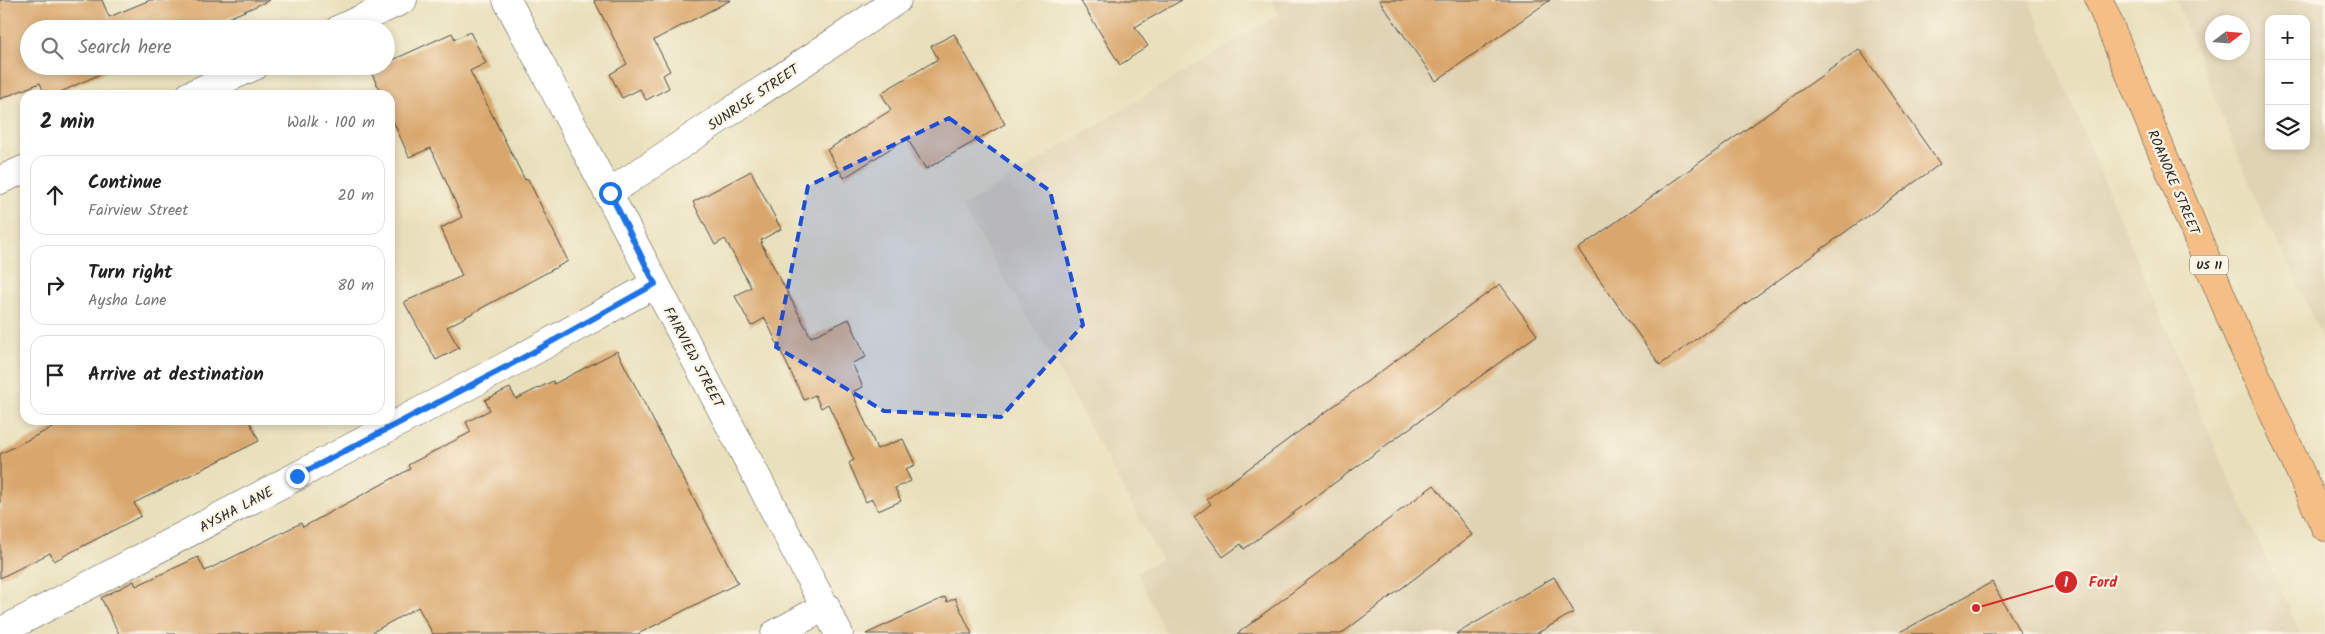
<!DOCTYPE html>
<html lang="en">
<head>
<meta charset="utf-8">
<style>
  body { margin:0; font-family:Kalam,sans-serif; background:#f2f2f2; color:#222 }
  .controls { position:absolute; right:15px; top:15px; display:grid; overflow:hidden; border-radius:10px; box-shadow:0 2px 8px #0003 }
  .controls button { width:45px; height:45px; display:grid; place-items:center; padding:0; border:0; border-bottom:1px solid #e0e0e0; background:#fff; color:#222; font:25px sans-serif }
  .compass { position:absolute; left:2205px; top:15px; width:45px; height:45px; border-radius:50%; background:#fff; box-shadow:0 2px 8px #0003; rotate:74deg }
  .stop { position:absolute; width:15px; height:15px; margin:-11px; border:4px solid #1a73e8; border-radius:50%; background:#fff }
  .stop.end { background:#1a73e8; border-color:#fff; box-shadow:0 1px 5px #0008 }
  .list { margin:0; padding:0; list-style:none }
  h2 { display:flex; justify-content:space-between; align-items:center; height:65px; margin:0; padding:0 20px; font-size:21px }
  h2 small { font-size:16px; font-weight:400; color:#767676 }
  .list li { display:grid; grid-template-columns:32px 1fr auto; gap:15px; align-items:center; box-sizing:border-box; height:80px; margin:0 10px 10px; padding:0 10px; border:1px solid #e0e0e0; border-radius:15px }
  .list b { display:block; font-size:19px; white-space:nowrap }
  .list p { margin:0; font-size:16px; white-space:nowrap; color:#767676 }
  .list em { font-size:16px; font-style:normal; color:#767676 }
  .icon { flex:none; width:28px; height:28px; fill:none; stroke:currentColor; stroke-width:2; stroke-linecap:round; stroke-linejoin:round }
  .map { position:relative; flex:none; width:2325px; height:634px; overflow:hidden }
  .search { position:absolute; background:#fff; box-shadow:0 2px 8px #0003; left:20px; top:20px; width:375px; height:55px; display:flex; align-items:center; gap:12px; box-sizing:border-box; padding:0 18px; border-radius:28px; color:#767676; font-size:19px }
  .panel { position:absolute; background:#fff; box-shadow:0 2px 8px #0003; left:20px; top:90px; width:375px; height:335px; border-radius:15px }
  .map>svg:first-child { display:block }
  .built { fill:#dfd3b4; fill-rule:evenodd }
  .building { fill:#d9a76d }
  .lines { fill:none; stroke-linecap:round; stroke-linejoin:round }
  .street-casing { stroke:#474641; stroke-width:29 }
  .primary-casing { stroke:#474641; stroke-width:29 }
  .street { stroke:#fff; stroke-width:28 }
  .primary { stroke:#f6be87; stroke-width:28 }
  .route { stroke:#1a73e8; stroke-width:6 }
  .marked { fill:#1d4ed8; fill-opacity:0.2; stroke:#1d4ed8; stroke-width:4; stroke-dasharray:10 6; stroke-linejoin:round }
  .labels { text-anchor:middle; stroke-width:4.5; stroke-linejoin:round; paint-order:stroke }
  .shield { fill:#fcf5e5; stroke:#6a6863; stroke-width:1 }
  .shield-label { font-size:12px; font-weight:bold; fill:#2b2b2b }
  .street-label { font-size:14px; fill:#2b2b2b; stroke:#fcf5e5 }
  .leader { fill:none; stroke:#d62828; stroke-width:2 }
  .callout-dot { fill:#d62828; stroke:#fcf5e5; stroke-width:2 }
  .mark-label { font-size:15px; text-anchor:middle; font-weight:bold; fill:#fff }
  .callout-label { font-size:15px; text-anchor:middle; font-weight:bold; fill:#d62828; stroke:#fcf5e5; stroke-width:4.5; stroke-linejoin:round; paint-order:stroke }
</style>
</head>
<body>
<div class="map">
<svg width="2325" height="634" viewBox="0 0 2325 634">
  <rect width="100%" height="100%" fill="#fcf5e5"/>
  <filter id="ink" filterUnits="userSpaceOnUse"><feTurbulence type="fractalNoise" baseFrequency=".02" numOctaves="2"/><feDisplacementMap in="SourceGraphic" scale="10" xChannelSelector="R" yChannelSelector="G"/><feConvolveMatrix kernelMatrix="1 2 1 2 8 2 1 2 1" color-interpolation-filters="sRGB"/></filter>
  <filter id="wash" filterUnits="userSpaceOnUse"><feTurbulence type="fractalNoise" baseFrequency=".0096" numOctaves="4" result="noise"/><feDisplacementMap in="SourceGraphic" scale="20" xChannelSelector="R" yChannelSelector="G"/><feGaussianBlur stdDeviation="1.12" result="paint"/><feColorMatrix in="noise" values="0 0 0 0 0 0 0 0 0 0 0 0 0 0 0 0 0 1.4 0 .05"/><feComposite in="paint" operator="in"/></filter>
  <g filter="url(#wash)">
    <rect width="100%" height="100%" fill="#e8e0bb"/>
    <!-- built -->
    <path class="built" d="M1271 0H2029L2211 438 2301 634H1166L1137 573 1161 559 1059 370 962 207 1279 14Z
      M2176 0H2325V345L2283 251 2268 227 2245 173ZM2269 19H2306V146H2269ZM2212 22H2242V52H2212Z"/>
    <g id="blocks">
      <!-- building -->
      <path class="building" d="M0 0H102L109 17 150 0H270L203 29H29V66H118L54 95H45L40 83 0 99Z
        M594 0H731L654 40 670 71 663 75 669 88 646 100 640 89 622 98 610 74 627 64Z
        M1080 0H1182L1135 27 1148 46 1120 65Z
        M1379 0H1550L1436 81Z
        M470 32 486 63 470 71 525 180 528 179 568 261 447 327 459 348 436 360 404 302 462 276 441 228 462 217 431 148 409 157 390 114V95H382L370 70 378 66H386V63L452 33 455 39Z
        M954 34 1005 124 926 169 907 138 844 178 827 150 891 110 881 93 938 59 931 46Z
        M1859 49 1940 164 1660 365 1578 249Z
        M751 171 781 229 761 240 762 242 761 243 811 337 849 319 866 357 852 363 863 387 852 392 877 449 903 439 915 465 905 469 911 481 895 488 901 501 878 511 872 499 866 502 849 463 854 460 828 404 821 408 815 395 804 400 765 318 751 326 735 296 751 287 725 239 715 245 693 202Z
        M1500 284 1537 335 1244 549 1241 544 1223 557 1194 517 1211 504 1207 499Z
        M617 351 738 583 638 634H433L418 607 369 634H119L101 598 134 581 136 586 198 557 205 571 301 523 303 527 410 469 408 465 471 432 466 422 490 410 485 400 510 388 516 399 553 381 554 384Z
        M67 420H249L259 441 134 503 141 516 54 561 50 553 0 578V454Z
        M1434 485 1472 535 1341 634H1237Z
        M1554 577 1574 612 1536 634H1456Z
        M1992 582 2021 634H1897Z
        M945 597 947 602 955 598 972 634H866Z"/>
    </g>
  </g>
  <g filter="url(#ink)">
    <use href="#blocks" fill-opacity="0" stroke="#474641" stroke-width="1"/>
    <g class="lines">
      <!-- street casing -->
      <g class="street-casing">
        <path id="street" d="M507 0 839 634
          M339 29 403 0
          M190 95 255 66
          M0 180 25 169
          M609 193 897 0
          M0 632 508 365 655 284
          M775 634 826 606"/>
      </g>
      <!-- primary casing -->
      <g class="primary-casing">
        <path id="primary" d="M2099 0 2237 333 2325 527"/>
      </g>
      <!-- street -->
      <use href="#street" class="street"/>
      <!-- primary -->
      <use href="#primary" class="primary"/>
    </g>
  </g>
  <g class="lines" filter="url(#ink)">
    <!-- route -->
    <path class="route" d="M297 476 508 366 655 284 610 193"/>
  </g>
  <!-- marked area -->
  <path class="marked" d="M949 118 1050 191 1083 325 1001 417 884 411 776 347 808 186Z"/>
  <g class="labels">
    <!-- shield labels -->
    <rect class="shield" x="2190" y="255.5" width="38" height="19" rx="4"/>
    <g class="shield-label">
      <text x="2209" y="269">US 11</text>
    </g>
    <!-- street labels -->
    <g class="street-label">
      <text transform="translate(753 97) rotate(-34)" y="5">SUNRISE STREET</text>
      <text transform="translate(2174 182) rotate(67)" y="5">ROANOKE STREET</text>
      <text transform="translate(694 357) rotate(62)" y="5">FAIRVIEW STREET</text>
      <text transform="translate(236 509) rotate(-28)" y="5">AYSHA LANE</text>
    </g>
  </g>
  <!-- callouts -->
  <path class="leader" d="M1976 608L2066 582"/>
  <g class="callout-dot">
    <circle cx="1976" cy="608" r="5"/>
    <circle cx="2066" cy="582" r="12"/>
  </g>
  <g class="mark-label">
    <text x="2066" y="587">1</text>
  </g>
  <g class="callout-label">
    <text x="2103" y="587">Ford</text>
  </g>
</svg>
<div class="controls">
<button>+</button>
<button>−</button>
<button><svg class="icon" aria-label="layers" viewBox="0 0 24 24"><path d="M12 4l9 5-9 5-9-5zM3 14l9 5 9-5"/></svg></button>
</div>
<svg class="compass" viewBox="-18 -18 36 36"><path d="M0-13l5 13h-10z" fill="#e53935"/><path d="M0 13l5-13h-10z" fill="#767676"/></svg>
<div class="stop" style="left:610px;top:193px"></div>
<div class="stop end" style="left:297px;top:476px"></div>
<div class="search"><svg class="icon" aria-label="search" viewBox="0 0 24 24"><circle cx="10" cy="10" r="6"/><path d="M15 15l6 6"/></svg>Search here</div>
<section class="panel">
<h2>2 min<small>Walk · 100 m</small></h2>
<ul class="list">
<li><svg class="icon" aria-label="ahead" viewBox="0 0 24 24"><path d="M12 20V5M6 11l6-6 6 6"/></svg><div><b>Continue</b><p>Fairview Street</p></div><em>20 m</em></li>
<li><svg class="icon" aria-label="right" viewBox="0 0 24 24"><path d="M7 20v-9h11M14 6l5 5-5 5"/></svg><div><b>Turn right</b><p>Aysha Lane</p></div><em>80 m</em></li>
<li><svg class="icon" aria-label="arrive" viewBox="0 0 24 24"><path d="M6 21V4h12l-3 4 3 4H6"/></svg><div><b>Arrive at destination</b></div></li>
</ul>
</section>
</div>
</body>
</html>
